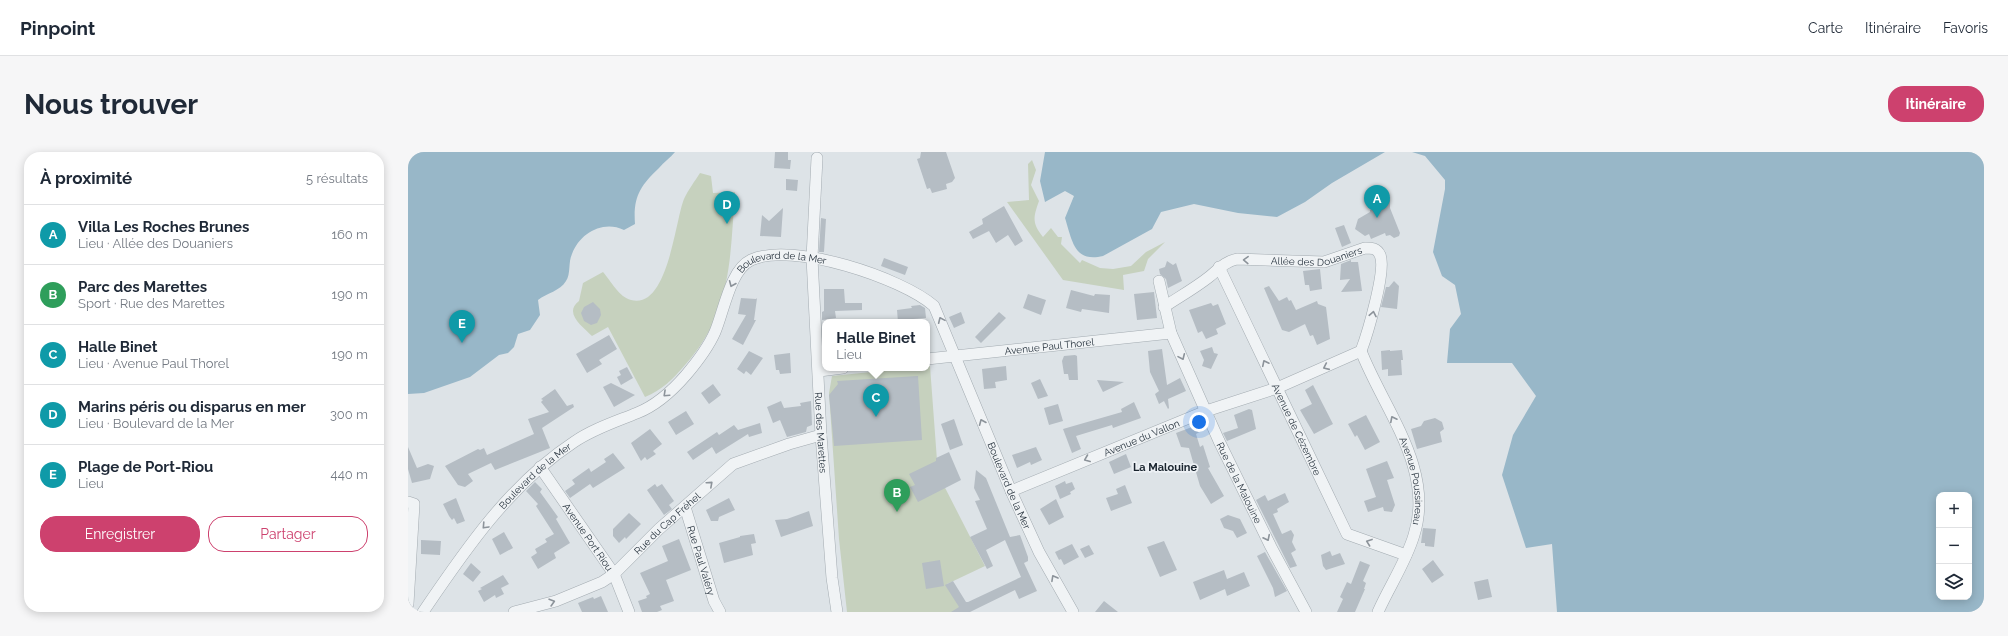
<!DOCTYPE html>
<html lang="fr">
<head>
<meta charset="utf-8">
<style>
  body { margin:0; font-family:Raleway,sans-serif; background:#f6f6f7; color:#1f2937 }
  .controls { position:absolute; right:12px; bottom:12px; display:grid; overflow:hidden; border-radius:8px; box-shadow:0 2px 10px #0003 }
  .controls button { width:36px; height:36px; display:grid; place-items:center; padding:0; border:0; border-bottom:1px solid #e0e1e3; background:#fff; color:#1f2937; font:20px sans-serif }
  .you { position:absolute; left:791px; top:270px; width:14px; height:14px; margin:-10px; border:3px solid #fff; border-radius:50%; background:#1a73e8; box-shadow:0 0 0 6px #1a73e833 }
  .badge { display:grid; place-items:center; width:26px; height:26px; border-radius:50%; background:#cd416e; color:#fff; font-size:13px; font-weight:700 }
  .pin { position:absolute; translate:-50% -33px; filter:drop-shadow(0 1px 2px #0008) }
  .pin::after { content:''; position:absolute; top:21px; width:14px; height:12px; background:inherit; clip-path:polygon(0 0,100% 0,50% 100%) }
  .popup { position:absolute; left:414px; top:167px; width:108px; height:52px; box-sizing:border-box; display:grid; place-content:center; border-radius:8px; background:#fff; filter:drop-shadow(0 1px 3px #0005); font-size:13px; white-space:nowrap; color:#747a83 }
  .popup b { font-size:15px; color:#1f2937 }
  .popup::after { content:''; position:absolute; left:50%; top:100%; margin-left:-8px; border:8px solid transparent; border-top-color:#fff }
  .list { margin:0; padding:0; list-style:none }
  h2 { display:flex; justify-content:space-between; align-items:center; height:52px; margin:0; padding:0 16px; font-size:17px }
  h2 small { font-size:13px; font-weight:400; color:#747a83 }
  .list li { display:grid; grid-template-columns:26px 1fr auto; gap:12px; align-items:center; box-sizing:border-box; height:60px; padding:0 16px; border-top:1px solid #e0e1e3 }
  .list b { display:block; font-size:15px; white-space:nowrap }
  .list p { margin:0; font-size:13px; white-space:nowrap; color:#747a83 }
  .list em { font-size:13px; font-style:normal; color:#747a83 }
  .actions { display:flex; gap:8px; padding:12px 16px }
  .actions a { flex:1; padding:9px 0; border:1px solid #cd416e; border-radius:16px; text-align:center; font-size:14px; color:#cd416e }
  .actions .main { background:#cd416e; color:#fff }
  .icon { flex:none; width:22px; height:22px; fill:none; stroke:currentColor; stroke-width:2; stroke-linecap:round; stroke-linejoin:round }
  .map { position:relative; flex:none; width:1576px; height:460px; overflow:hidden; border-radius:16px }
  header { display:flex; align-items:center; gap:24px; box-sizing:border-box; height:56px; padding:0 20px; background:#fff; border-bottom:1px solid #e0e1e3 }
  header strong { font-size:19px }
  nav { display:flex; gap:22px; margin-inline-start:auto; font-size:14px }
  .intro { display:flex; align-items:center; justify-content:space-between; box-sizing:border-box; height:96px; padding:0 24px }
  h1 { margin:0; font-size:28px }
  .button { padding:10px 18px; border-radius:16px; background:#cd416e; color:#fff; font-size:14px; font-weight:700 }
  main { display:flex; gap:24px; padding:0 24px }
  aside { flex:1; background:#fff; border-radius:16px; box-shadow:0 2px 10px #0003 }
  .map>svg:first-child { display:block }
  .green { fill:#c6d1be }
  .water { fill:#98b7c8; fill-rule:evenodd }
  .building { fill:#b5bdc4 }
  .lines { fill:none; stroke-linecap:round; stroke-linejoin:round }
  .street-casing { stroke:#a3abb1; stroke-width:12 }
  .street { stroke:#f0f3f5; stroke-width:11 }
  .oneway { stroke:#8c939a }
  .labels { text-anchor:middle; stroke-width:3.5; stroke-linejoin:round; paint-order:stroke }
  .street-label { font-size:10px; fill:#27333e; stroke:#edf1f5 }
  .neighbourhood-label { font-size:11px; font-weight:bold; fill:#19242e; stroke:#edf1f5 }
</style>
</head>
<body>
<header>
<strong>Pinpoint</strong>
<nav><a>Carte</a><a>Itinéraire</a><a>Favoris</a></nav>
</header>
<div class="intro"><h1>Nous trouver</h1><a class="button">Itinéraire</a></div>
<main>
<aside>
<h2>À proximité<small>5 résultats</small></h2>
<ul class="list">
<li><span class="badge" style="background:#0f9aa8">A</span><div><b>Villa Les Roches Brunes</b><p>Lieu · Allée des Douaniers</p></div><em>160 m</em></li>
<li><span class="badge" style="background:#2e9e5b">B</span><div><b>Parc des Marettes</b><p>Sport · Rue des Marettes</p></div><em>190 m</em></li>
<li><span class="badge" style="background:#0f9aa8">C</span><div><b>Halle Binet</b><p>Lieu · Avenue Paul Thorel</p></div><em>190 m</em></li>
<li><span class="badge" style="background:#0f9aa8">D</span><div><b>Marins péris ou disparus en mer</b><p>Lieu · Boulevard de la Mer</p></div><em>300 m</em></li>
<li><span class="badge" style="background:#0f9aa8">E</span><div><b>Plage de Port-Riou</b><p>Lieu</p></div><em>440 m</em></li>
</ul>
<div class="actions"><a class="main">Enregistrer</a><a>Partager</a></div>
</aside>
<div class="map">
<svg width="1576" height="460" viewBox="0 0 1576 460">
  <rect width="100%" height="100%" fill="#dde3e7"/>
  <!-- green -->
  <path class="green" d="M624 8 628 18 623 33 631 49C625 66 624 71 635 85L643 76 650 85H654L653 92 672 111 674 108 692 116 705 117 723 114 738 100 757 90 740 107 736 119 715 123 716 138 655 128 599 50 621 48 620 12Z
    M292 21 303 24 305 41 327 40C322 106 324 161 277 213 265 227 254 238 237 245L200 175 184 184C175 175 155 161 171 149L175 131 195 120C203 129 211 145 223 148 260 158 267 69 276 47 280 38 287 29 292 21Z
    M522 214 530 322 577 414 539 432 554 460H439L431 387 421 241 424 224Z"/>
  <!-- water -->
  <path class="water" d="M0 0H267C262 6 256 10 251 16 232 34 225 45 227 72L216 78C195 68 172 81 164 102 160 110 163 122 158 129 152 139 139 141 130 148L132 163 122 178 110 182 106 195 100 201 91 203 62 225 16 241 0 242Z
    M637 0H977L924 31 897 50 869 65 830 61 786 52 753 60 744 77 695 104C666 111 664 88 657 66L666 44 657 39 637 50 632 29Z
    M1004 0H1576V460H1149L1144 392 1118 396 1094 323 1105 283 1128 244 1104 211H1039L1042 177 1053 162 1047 133 1034 124 1025 100 1037 37V28L1017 4ZM1531 343H1561V445H1531Z"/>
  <!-- building -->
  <path class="building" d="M367 0H380V8H383L382 17 366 16Z
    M513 0H538L547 26 544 30 538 32 539 37 524 41 522 36 519 37 509 7 512 6Z
    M378 27 390 28 389 39 378 38Z
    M976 44 982 48V56L992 81 991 84 986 86 982 83 978 84 977 81 963 87 961 82 957 84 947 77 950 67 962 60V58L969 55 970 47Z
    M596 54 615 89 607 94 600 83 588 91 581 79 565 87 561 80 575 72 574 67Z
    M375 56 373 85 352 84 354 63 361 69Z
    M413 66 418 67 416 100H411Z
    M936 73 943 91 934 95 927 76Z
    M476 106 500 115 497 123 473 114Z
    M943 108V110H950L954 139 933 140 942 127 932 128 933 112Z
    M759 109 765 113 768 111 774 129 760 136 758 127 752 122 751 117 757 115Z
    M912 117 914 137 902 139 901 133H897L895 119Z
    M986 129 991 134 989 157 973 155 978 135H981Z
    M861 134 871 149 879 145 881 149 883 148 888 158 909 149 910 152 918 155 922 187 909 193 905 183 902 184 897 172 881 180 874 178 856 136Z
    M416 137H436L437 151H454V158L427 159 428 166 414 168V160L416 159Z
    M663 138 686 144 687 142 702 143 701 161 674 157 673 160 658 156Z
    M746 140 749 166 729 168 726 142Z
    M620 142 638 148 633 163 615 156Z
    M333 146 348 147 349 146 346 168H348L335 193 324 187 338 163 330 162Z
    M185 150 192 157 193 163 189 171 183 173 176 169 173 161 176 155Z
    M803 151 805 154 810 152 818 172 808 177 810 182 798 187 794 179 790 181 781 158Z
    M512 153 517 156 518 166 505 167V170H490L489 158 504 156 503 154Z
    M553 160 557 171 546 176 541 165Z
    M591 160 598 166 573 191 567 185Z
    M201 183 209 197 191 208 194 212 179 221 168 202Z
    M804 195 806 201 810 202 803 217 794 214 796 208 792 199Z
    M754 197 759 233 772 226 778 239 760 247 761 256 760 257 756 249 751 252 747 242 751 239 742 220 740 199Z
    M982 198V199L994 198 995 208H993L994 223 980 224V217L974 218 973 199Z
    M341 199 355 206 343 223 338 219 336 222 329 217Z
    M382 201 383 221 372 222 371 218H368L366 203Z
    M667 203 669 204 670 228H661L660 222H656L654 209 656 204Z
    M598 214 599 228 587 230 588 236 576 237 574 217Z
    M219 215 225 226 213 233 209 225 213 223 211 219Z
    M510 224 514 288 426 294 421 243 430 232 429 229Z
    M632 227 640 244 630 247 623 231Z
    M689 228 716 230 695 240Z
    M203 231 227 243 206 255 195 235Z
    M305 232 313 243 301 252 293 241Z
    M905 233 925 272 906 282 892 258 904 252 897 238Z
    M147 237 159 254 165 252 166 255 134 276 142 296 87 318 83 311 60 322 65 329 57 335 50 333 37 314 70 297 72 298 76 296 79 303 126 282 120 267 141 260 133 250 135 248 133 247Z
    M373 249 376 256 393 254 392 251 403 249 404 273 399 275 398 280 379 285 372 268 365 271 359 255Z
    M726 250 733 266 705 276 704 273 668 284 673 297 664 301 655 277 714 260 713 257Z
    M650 252 655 269 641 273 636 256Z
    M841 257 844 258 848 277 819 289 815 281 830 276 826 263Z
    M278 259 286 272 268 283 260 270Z
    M958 263 972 290 957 298 949 283 947 285 940 272Z
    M1027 266 1034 270 1036 277 1032 280 1034 290 1009 297 1003 277 1013 274 1016 269Z
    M546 267 555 293 542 298 533 272Z
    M352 271 354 281 341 285 340 282 308 302 304 295 285 308 279 300 309 280 311 283 326 273 330 278Z
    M792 272 795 278 788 282 792 295 795 293 802 315 800 316 816 344 803 352 792 334 781 296 773 295 768 281Z
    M242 277 254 292 245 299 248 302 239 308 237 305 233 309 223 291Z
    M0 295 9 316 20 312 26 314 22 327 4 331 0 317Z
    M628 295 634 308 623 313 622 310 609 316 604 303Z
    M541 300 553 328 510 350 502 335 507 333 501 322 528 309V306Z
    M205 301 217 316 185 336 182 332 162 346 157 339 167 332 164 328 181 316 183 320 198 310 196 307Z
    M718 302 723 315 706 322 701 310Z
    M979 309 986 326 979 328 987 353 984 360 976 359 975 355 960 360 956 349 968 345 958 317Z
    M568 318 578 326 602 385 612 383 620 405V409L616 411 629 439 611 447 607 438 562 460H543L551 455 537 433 545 429 558 450H560L613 425 597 388 578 398 585 414 579 417 562 385 579 377 567 349 572 348 566 336Z
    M657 329 658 332 664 330 667 337 662 340 663 342 652 347 647 334Z
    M127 330 134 337 132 340 150 365 148 367 162 391 146 401 148 406 130 417 123 405 129 401 127 397 139 390 137 387 146 382 128 354 130 352 118 339Z
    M247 332 249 335 254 332 266 349 261 353 264 357 256 363 239 338Z
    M717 333 724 351 703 359 698 346 710 342 708 337Z
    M877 341 881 350 869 357 870 360 865 362 874 382 883 378 886 383 884 390 888 398 883 401 889 414 882 416 848 348 857 343 860 349Z
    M48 346 57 369 49 372 46 366 44 368 41 364 35 352Z
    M321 346 327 358 311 365 310 369H303L298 358Z
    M648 347 656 365 641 373 632 357Z
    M401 359 405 374 373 385 367 368 379 367Z
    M221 361 233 372 218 387 217 385 211 391 205 384V377Z
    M820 363 832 367 839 381 829 386 825 379 816 376 812 367Z
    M1015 376 1028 377 1026 395 1017 394V391H1013Z
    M96 380 105 396 92 403 84 387Z
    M346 382 348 391 343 392 345 403 316 411 311 391 332 385V384Z
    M271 387 283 418 258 428 266 449 252 454 254 458 249 460H234L230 449 239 446 238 444 242 442 232 421 260 409 254 394Z
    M13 388 33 389 32 403 13 402Z
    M756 389 769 418 752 425 739 395Z
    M664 392 671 405 656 413 653 407 651 408 647 400Z
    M681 393 686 402 677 406 672 397Z
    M922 399 924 404 932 401 937 412 918 418 915 414 913 403Z
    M857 400 879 439 867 445 865 436 849 404Z
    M532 408 536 434 518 437 514 411Z
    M1025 408 1036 423 1024 431 1014 417Z
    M952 409 962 413 955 429 958 431 956 437H957L947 460H929L935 447 932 445 939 430 943 432Z
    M63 411 73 420 65 430 55 422Z
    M816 418 819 427 836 420 842 434 819 444 817 437 792 448 785 430Z
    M95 423 101 432 93 436 96 442 88 446 87 443 76 450 70 439 74 437 72 436Z
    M1080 427 1084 445 1070 448 1066 430Z
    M193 444 200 460H174L170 451 185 445 186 447Z
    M696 449 710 460H687Z"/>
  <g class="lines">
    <!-- street casing -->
    <g class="street-casing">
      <g id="street">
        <path id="s1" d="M409 6 404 106 413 283 424 426 429 460"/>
        <path id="s2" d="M811 115 939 382 998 403"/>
        <path id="s3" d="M751 129 763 181 811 289 863 395 898 460"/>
        <path id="s4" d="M756 155C771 145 787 136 801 125 811 117 816 110 829 107L916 110 957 96C964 96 969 96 972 103 979 117 959 183 953 199"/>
        <path id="s5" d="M953 199C976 258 1027 317 1006 383 998 410 981 435 970 460"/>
        <path id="s6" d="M519 207 763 181"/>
        <path d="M411 219 435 216"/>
        <path id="s7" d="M132 315 206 422 221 460"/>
        <path id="s8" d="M603 339 798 259 869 236 953 199"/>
        <path d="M0 350 6 352 0 452"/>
        <path id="s9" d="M277 355 306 449 312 460"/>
        <path id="s10" d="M15 460C57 398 102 332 166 290 185 277 207 270 229 261 247 254 265 238 278 223 289 210 300 196 307 180 316 159 322 118 343 108 384 89 494 126 526 154L603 339 631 400 665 460"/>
        <path id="s11" d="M106 460 148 449 194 430 206 422 251 377 325 312 381 292 413 283"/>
      </g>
    </g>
    <!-- street -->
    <use href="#street" class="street"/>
  </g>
  <!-- one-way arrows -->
  <defs><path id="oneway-chevron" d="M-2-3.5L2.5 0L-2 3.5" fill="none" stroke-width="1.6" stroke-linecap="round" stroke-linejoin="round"/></defs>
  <g class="oneway">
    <use href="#oneway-chevron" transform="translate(838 108) rotate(-178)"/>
    <use href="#oneway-chevron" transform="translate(324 132) rotate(113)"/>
    <use href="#oneway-chevron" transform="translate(965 162) rotate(-79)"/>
    <use href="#oneway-chevron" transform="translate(533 168) rotate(-114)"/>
    <use href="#oneway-chevron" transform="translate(774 205) rotate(66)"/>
    <use href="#oneway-chevron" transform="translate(857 211) rotate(-116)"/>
    <use href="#oneway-chevron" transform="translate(918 215) rotate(156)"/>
    <use href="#oneway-chevron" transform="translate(258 242) rotate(137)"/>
    <use href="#oneway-chevron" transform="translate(985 267) rotate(-117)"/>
    <use href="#oneway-chevron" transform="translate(574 270) rotate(-113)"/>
    <use href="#oneway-chevron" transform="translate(679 307) rotate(158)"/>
    <use href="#oneway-chevron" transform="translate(302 332) rotate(-42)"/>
    <use href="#oneway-chevron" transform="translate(77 374) rotate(133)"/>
    <use href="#oneway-chevron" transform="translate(859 386) rotate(64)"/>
    <use href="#oneway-chevron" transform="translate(961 390) rotate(-160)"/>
    <use href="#oneway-chevron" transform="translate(646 426) rotate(-119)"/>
    <use href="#oneway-chevron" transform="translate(144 450) rotate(-16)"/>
  </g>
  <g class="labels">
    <!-- street labels -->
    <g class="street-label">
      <text dy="4" stroke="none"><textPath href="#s4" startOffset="168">Allée des Douaniers</textPath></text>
      <text dy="4" stroke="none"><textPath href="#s10" startOffset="525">Boulevard de la Mer</textPath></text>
      <text dy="4" stroke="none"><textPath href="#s6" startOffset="123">Avenue Paul Thorel</textPath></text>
      <text dy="4" stroke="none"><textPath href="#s2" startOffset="180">Avenue de Cézembre</textPath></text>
      <text dy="4" stroke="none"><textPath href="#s1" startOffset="275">Rue des Marettes</textPath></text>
      <text dy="4" stroke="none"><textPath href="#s8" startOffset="141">Avenue du Vallon</textPath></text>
      <text dy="4" stroke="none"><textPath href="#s10" startOffset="177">Boulevard de la Mer</textPath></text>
      <text dy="4" stroke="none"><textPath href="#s5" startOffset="141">Avenue Poussineau</textPath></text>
      <text dy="4" stroke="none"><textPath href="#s3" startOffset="218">Rue de la Malouine</textPath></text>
      <text dy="4" stroke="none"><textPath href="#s10" startOffset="884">Boulevard de la Mer</textPath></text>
      <text dy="4" stroke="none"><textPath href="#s11" startOffset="181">Rue du Cap Fréhel</textPath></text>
      <text dy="4" stroke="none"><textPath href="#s7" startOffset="85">Avenue Port Riou</textPath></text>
      <text dy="4" stroke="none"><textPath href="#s9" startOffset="56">Rue Paul Valéry</textPath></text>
    </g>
    <!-- neighbourhood labels -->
    <g class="neighbourhood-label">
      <text x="757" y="319">La Malouine</text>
    </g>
  </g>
</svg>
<div class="controls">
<button>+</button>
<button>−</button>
<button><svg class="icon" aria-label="layers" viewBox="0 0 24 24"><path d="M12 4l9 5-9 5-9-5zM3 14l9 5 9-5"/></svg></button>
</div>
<div class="you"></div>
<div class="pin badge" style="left:969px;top:66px;background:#0f9aa8">A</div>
<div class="pin badge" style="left:489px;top:360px;background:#2e9e5b">B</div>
<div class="pin badge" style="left:468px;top:265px;background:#0f9aa8">C</div>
<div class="popup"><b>Halle Binet</b>Lieu</div>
<div class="pin badge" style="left:319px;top:72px;background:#0f9aa8">D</div>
<div class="pin badge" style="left:54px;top:191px;background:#0f9aa8">E</div>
</div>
</main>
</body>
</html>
